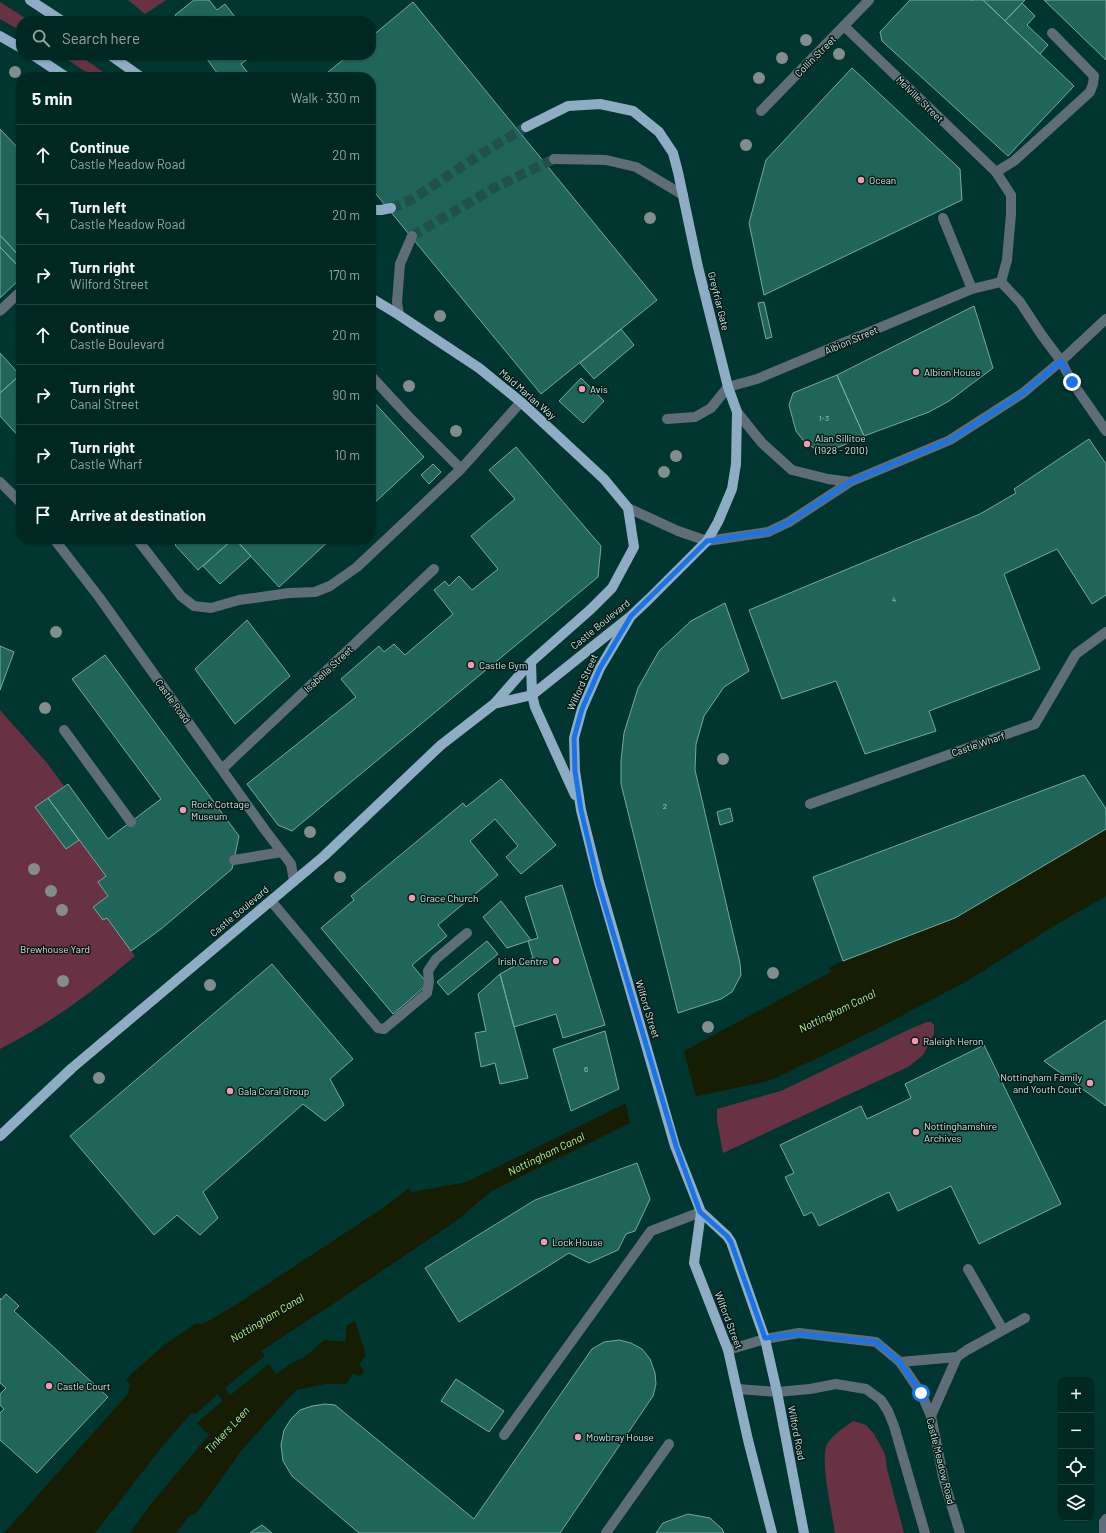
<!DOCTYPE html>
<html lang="en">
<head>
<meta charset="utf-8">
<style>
  body { margin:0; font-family:Barlow,sans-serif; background:#0a302b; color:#f1f3f6 }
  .controls { position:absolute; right:12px; bottom:12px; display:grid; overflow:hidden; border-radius:8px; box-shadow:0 1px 3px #0004 }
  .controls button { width:36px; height:36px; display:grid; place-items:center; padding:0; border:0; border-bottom:1px solid #224441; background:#002823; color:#f1f3f6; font:20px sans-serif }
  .stop { position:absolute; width:12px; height:12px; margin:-9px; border:3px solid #1a73e8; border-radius:50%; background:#fff }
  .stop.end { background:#1a73e8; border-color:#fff; box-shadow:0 1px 4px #0008 }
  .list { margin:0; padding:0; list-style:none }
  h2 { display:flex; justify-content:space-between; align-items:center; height:52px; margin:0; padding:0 16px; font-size:17px }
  h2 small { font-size:13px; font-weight:400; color:#95a6a6 }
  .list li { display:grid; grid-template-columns:26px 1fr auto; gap:12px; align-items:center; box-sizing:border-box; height:60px; padding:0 16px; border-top:1px solid #224441 }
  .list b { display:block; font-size:15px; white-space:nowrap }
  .list p { margin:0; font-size:13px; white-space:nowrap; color:#95a6a6 }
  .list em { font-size:13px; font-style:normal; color:#95a6a6 }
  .icon { flex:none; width:22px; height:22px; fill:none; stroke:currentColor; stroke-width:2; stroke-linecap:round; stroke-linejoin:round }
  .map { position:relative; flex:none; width:1106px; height:1533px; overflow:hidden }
  .search { position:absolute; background:#002823; box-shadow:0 1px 3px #0004; left:16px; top:16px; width:360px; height:44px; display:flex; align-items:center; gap:10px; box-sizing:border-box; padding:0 14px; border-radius:16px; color:#95a6a6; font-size:15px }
  .panel { position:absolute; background:#002823; box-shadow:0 1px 3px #0004; left:16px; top:72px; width:360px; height:472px; border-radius:16px }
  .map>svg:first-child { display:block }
  .green { fill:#693244 }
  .water { fill:#171d02 }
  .pier { fill:#00362f }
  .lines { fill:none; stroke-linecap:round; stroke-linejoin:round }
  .stream { stroke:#171d02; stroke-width:9 }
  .building { fill:#1f655a; stroke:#77a99f }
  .tertiary-tunnel { stroke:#1f514a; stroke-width:10; stroke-dasharray:10 5; stroke-linecap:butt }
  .primary-tunnel { stroke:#1f514a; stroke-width:10; stroke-dasharray:10 5; stroke-linecap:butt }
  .service { stroke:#5f6d78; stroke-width:10 }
  .minor { stroke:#5f6d78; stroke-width:10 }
  .tertiary { stroke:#5f6d78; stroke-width:10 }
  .primary { stroke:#8eadc4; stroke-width:10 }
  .tree { fill:#838d8e }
  .route { stroke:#1a73e8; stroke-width:5 }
  .poi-dot { fill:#f19ab4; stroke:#051a16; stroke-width:1.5 }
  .labels { text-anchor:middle; stroke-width:3; stroke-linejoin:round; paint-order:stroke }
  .number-label { font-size:8px; fill:#a2c6c0 }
  .street-label { font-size:10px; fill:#cee7e2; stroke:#051a16 }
  .poi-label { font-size:10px; fill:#cee7e2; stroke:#051a16; text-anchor:start }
  .park-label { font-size:10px; fill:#eed5db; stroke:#051a16 }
  .water-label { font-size:11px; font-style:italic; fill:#d0ed76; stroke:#051a16 }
</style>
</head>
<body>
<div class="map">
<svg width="1106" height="1533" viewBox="0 0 1106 1533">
  <rect width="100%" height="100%" fill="#00362f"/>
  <!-- green -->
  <path class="green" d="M128 0H166L145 14Z
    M0 2 30 21H21V31L0 19Z
    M60 55H79L110 77H94Z
    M0 710 47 763 64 786 48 798 106 876 108 896 94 907 103 920 107 918 135 956C93 992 49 1024 0 1049Z
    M927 1022H931L934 1025V1034L923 1055 908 1067 723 1153 717 1121V1109L781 1091 910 1029Z
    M853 1421 866 1425 874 1434 885 1454 887 1469 904 1533H835C832 1512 821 1466 826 1447 829 1437 845 1427 853 1421Z"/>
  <!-- water -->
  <path class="water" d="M1106 829V896L1054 926 967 981 875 1030 776 1078 755 1084 697 1096 630 1123 492 1191 456 1221 333 1304 261 1351 265 1356 232 1382 194 1415 192 1412 161 1448 95 1533H4L128 1394 130 1384 126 1379 164 1345 195 1324H203L234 1306 383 1208 409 1188 412 1192 467 1182 624 1104 687 1064 684 1051 831 972 829 968 843 961 955 918Z
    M355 1321 366 1355 346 1384H326L296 1390 241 1451 196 1514 189 1516 176 1533H130L151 1504 209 1435 197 1423 218 1405 269 1364 276 1374 292 1363 303 1358 325 1340 345 1342 347 1325Z"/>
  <!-- pier -->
  <path class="pier" d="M683 1049 697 1099 631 1125 625 1101 685 1063 682 1051Z"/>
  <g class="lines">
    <!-- stream -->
    <path class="stream" d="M346 1362 359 1371
      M213 1383 234 1406"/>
  </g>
  <!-- building -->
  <path class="building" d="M194 0H209L217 10 225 4 238 21H179L175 15Z
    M910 0H971L972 1 974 0H983L1074 86 1008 156 882 41 880 32Z
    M983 0H1025L1005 21Z
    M1044 0H1106V60Z
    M413 2 657 300 541 394 371 188V77H322L349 55H371V37Z
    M1022 3 1035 16 1027 25 1048 45 1040 54 1005 21Z
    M204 55H253L241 64 251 77H233L229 73 223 77H220Z
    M852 68 960 169 962 200 764 295 749 223 766 160Z
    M0 129 17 147 21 143V258L0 235Z
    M0 235 21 258V269L0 247Z
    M0 247 21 269V278L0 298Z
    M764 302 772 337 766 339 758 303Z
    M974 306 993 368 949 401 929 412 864 436 837 375Z
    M621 329 634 345 594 379 580 363Z
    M0 353 20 375 0 393Z
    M21 374V439L0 416V393Z
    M837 375 864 436 839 447 825 450 815 449 803 440 796 431 789 405 793 393Z
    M581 378 604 401 583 423 559 401Z
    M371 399 424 457 371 506Z
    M1089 439 1106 464V595L1092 604 1057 549 1004 574 1040 669 929 711 936 731 865 754 836 681 782 699 749 610 980 514 1016 493 1014 489Z
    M516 447 601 546 598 577 292 831 278 825 247 784 356 697 341 679 379 646 384 652 394 644 405 655 453 614 434 590 445 581 449 586 459 576 472 590 498 569 471 536 515 499 489 470Z
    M433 464 441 472 429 484 421 475Z
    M181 539H233L198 570 175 545Z
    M233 539H235L251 556 220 584 203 566Z
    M235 539H331L279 587Z
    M725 603 749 671 724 687 704 716 696 744 695 770 740 963 741 975 732 992 721 999 678 1013 621 784V761L624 733 638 688 659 651 691 621Z
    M247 620 290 676 235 724 195 669Z
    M0 646 14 652 0 690Z
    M105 655 239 836 232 869 161 929 131 951 107 918 103 920 93 907 108 896 98 882 106 876 48 798 68 784 108 839 161 799 72 679Z
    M1084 775 1106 809V829L955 918 843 961 813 877Z
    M501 779 556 845 521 874 506 857 518 846 495 819 470 841 498 875 438 925 447 936 412 965 428 984 393 1014 321 928 354 900 351 896 463 803 466 807Z
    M48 798 79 840 66 849 35 807Z
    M730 808 733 821 720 825 717 812Z
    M562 885 605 1025 563 1038 556 1014 514 1027 500 974 518 964 533 958 528 941 538 938 525 897Z
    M501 901 531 940 507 948 483 917Z
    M487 941 498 954 448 995 437 982Z
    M272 964 353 1059 330 1079 344 1105 325 1121 303 1104 203 1192 218 1218 200 1235 177 1215 154 1235 70 1136Z
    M500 974 528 1078 500 1084 495 1063 481 1067 475 1033 486 1031 478 994Z
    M1106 1020V1106L1044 1061Z
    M605 1031 619 1089 571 1111 553 1049Z
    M984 1045 1061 1204 979 1244 951 1186 898 1211 889 1192 819 1226 812 1212 804 1216 785 1177 794 1173 780 1145 861 1106 867 1119 911 1098 905 1084Z
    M637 1163 650 1199 635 1231 626 1234 618 1250 589 1263 569 1253 459 1322 425 1268 535 1200Z
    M6 1294 19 1306 14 1311 108 1397 37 1473 0 1440V1413L4 1409 0 1405V1394L6 1388 0 1383V1298L1 1300Z
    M619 1340 631 1343 642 1349 650 1359 655 1373 656 1384 653 1396 560 1533H359L292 1476 283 1461 281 1445 284 1430 291 1419 300 1410 312 1406 325 1404 335 1405 474 1519 592 1349 604 1342Z
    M456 1379 504 1411 489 1432 441 1401Z
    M688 1514 710 1518 722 1529 724 1533H656L663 1523Z
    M262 1525 272 1533H250L254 1530Z"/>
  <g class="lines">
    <!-- tertiary-tunnel -->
    <path class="tertiary-tunnel" d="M412 236 494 188 554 159"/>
    <!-- primary-tunnel -->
    <path class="primary-tunnel" d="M391 208 411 200 481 154 526 127"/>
    <!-- service -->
    <path class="service" d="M761 111 869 0
      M996 172 1014 161 1090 92 1093 84 1094 76 1052 33
      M0 311 21 291
      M1061 361 1072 382 1106 431
      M667 419 695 417 711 408 728 387
      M461 469 521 402
      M137 539 181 596 194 606 211 608 239 600 254 598 289 593 315 592 330 586 357 567 461 469 408 416 371 376
      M64 730 131 822
      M810 804 1035 724 1076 654 1106 632
      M234 860 282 852
      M271 901 378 1028 384 1029 427 993 429 982 428 971 436 959 467 933
      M968 1269 1003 1330
      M900 1362 957 1357
      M931 1416 957 1357 967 1350 1025 1318
      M504 1435 651 1231 701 1212
      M606 1533 669 1444
      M1104 1533V1522L1106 1519"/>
    <!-- minor -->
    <path class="minor" d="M844 26 996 172 1011 195V214L1007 260 1001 282
      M943 218 972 289
      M1001 282 1020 302 1041 334 1061 361
      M728 387 757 379 972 289 1001 282
      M737 412 762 443 792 470 828 479 850 482
      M0 482 21 503
      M628 508 678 531 707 541 768 532 789 522 850 482 950 440 1023 393 1061 361 1106 319
      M54 539 99 597 265 830 291 864 294 881
      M222 769 434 569
      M728 1350 765 1339 799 1333 876 1342 900 1362 921 1393 931 1416 944 1481 960 1533
      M738 1389 777 1392 810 1389 836 1384 866 1389 881 1400 888 1411 894 1426 925 1533"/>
    <!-- tertiary -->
    <path class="tertiary" d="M554 159 606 160 636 167 683 195
      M399 315 397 302 400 264 412 236"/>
    <!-- primary -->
    <path class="primary" d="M30 0 62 21
      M0 36 21 48
      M33 55 66 77
      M110 55 141 77
      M371 210H381L391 208
      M631 616 600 668 582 709 574 738 575 771 581 810 599 882 675 1146 701 1212 727 1236 731 1242 765 1339 777 1392 804 1533
      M531 662 532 695 535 707 575 795
      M494 704 532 695 631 616 650 598 707 541 718 522 732 489 736 464 737 412 728 387 698 267 678 172 673 153 659 132 633 111 600 104 568 106 526 127
      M0 1136 72 1068 324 856 441 745 494 704 531 662 591 609 612 588 634 547 628 508 604 479 521 402 479 368 399 315 371 298
      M701 1212 694 1263 728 1350 748 1440 772 1533"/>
  </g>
  <!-- trees -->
  <g class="tree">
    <circle cx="806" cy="40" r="6"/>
    <circle cx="839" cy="54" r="6"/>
    <circle cx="782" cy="58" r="6"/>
    <circle cx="15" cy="72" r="6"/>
    <circle cx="759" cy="78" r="6"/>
    <circle cx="746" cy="145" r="6"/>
    <circle cx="650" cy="218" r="6"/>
    <circle cx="440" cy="316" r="6"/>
    <circle cx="409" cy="386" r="6"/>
    <circle cx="456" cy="431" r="6"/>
    <circle cx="676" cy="456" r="6"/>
    <circle cx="664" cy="472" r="6"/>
    <circle cx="56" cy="632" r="6"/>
    <circle cx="45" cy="708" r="6"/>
    <circle cx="723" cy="759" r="6"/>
    <circle cx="310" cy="832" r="6"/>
    <circle cx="34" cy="869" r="6"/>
    <circle cx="340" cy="877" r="6"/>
    <circle cx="51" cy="891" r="6"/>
    <circle cx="62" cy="910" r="6"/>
    <circle cx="773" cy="973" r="6"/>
    <circle cx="63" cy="981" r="6"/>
    <circle cx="210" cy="985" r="6"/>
    <circle cx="708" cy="1027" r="6"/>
    <circle cx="99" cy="1078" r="6"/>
  </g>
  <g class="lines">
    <!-- route -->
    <path class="route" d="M921 1393 900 1362 876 1342 799 1334 765 1338 731 1242 727 1236 700 1212 676 1146 598 882 581 810 575 771 574 738 582 709 600 668 631 616 707 541 768 532 789 522 850 482 950 440 1023 393 1061 361 1072 382"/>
  </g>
  <!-- markers -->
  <g class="poi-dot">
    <circle cx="861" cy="180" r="4"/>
    <circle cx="916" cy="372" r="4"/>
    <circle cx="582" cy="389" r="4"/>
    <circle cx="807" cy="444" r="4"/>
    <circle cx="471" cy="665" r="4"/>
    <circle cx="183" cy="810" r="4"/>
    <circle cx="412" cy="898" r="4"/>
    <circle cx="556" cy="961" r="4"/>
    <circle cx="915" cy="1041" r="4"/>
    <circle cx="1090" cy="1083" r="4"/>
    <circle cx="230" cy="1091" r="4"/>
    <circle cx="916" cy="1132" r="4"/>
    <circle cx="544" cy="1242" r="4"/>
    <circle cx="49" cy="1386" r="4"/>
    <circle cx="578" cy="1437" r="4"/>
  </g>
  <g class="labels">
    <!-- number labels -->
    <g class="number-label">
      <text x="824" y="421">1-3</text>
      <text x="894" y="602">4</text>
      <text x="665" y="809">2</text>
      <text x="586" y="1072">6</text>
    </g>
    <!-- street labels -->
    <g class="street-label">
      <text transform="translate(815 56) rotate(-45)" y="4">Collin Street</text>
      <text transform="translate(920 99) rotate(44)" y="4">Melville Street</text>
      <text transform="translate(719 301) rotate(76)" y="4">Greyfriar Gate</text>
      <text transform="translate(851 340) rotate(-23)" y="4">Albion Street</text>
      <text transform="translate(528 394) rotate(41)" y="4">Maid Marian Way</text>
      <text transform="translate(600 624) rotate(-39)" y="4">Castle Boulevard</text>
      <text transform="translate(328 669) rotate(-43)" y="4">Isabella Street</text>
      <text transform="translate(582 682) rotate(-66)" y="4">Wilford Street</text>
      <text transform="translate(173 701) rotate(54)" y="4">Castle Road</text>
      <text transform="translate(978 744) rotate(-19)" y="4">Castle Wharf</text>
      <text transform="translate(239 911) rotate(-40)" y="4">Castle Boulevard</text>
      <text transform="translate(648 1009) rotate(73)" y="4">Wilford Street</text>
      <text transform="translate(729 1320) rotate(69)" y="4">Wilford Street</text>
      <text transform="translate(797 1433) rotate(79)" y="4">Wilford Road</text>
      <text transform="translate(941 1461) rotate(76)" y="4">Castle Meadow Road</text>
    </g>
    <!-- poi labels -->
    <g class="poi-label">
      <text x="869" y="184">Ocean</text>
      <text x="924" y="376">Albion House</text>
      <text x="590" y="393">Avis</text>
      <text x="815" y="442">Alan Sillitoe<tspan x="815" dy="12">(1928 - 2010)</tspan></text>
      <text x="479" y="669">Castle Gym</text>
      <text x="191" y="808">Rock Cottage<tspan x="191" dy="12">Museum</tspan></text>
      <text x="420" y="902">Grace Church</text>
      <text x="548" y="965" text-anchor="end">Irish Centre</text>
      <text x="923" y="1045">Raleigh Heron</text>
      <text x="1082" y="1081" text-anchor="end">Nottingham Family<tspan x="1082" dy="12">and Youth Court</tspan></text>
      <text x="238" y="1095">Gala Coral Group</text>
      <text x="924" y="1130">Nottinghamshire<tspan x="924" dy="12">Archives</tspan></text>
      <text x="552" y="1246">Lock House</text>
      <text x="57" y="1390">Castle Court</text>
      <text x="586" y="1441">Mowbray House</text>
    </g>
    <!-- park labels -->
    <g class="park-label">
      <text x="55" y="953">Brewhouse Yard</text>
    </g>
    <!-- water labels -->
    <g class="water-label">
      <text transform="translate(837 1011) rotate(-26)" y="4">Nottingham Canal</text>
      <text transform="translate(546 1154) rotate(-26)" y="4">Nottingham Canal</text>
      <text transform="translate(267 1318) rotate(-31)" y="4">Nottingham Canal</text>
      <text transform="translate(227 1430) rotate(-47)" y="4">Tinkers Leen</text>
    </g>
  </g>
</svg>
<div class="controls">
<button>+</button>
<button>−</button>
<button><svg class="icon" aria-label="locate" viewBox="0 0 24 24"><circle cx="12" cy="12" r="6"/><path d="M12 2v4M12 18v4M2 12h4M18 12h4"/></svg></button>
<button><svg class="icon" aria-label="layers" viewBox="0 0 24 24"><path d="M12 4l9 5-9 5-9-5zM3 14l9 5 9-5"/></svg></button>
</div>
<div class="stop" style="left:921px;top:1393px"></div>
<div class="stop end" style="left:1072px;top:382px"></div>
<div class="search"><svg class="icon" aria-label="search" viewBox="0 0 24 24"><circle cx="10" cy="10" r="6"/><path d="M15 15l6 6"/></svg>Search here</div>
<section class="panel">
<h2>5 min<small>Walk · 330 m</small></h2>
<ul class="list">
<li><svg class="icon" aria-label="ahead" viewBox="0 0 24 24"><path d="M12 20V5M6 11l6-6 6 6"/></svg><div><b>Continue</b><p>Castle Meadow Road</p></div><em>20 m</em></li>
<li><svg class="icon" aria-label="left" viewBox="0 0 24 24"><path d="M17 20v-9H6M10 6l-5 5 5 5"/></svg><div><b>Turn left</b><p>Castle Meadow Road</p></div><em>20 m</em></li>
<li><svg class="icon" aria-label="right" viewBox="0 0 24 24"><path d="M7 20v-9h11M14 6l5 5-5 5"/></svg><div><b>Turn right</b><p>Wilford Street</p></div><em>170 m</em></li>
<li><svg class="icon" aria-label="ahead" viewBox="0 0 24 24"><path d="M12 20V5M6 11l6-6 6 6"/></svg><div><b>Continue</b><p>Castle Boulevard</p></div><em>20 m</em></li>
<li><svg class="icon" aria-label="right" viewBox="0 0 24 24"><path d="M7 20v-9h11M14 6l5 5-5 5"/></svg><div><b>Turn right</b><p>Canal Street</p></div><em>90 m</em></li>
<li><svg class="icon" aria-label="right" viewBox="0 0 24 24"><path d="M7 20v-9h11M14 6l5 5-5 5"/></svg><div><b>Turn right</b><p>Castle Wharf</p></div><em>10 m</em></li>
<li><svg class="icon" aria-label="arrive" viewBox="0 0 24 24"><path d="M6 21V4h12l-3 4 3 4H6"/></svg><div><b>Arrive at destination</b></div></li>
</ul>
</section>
</div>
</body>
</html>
